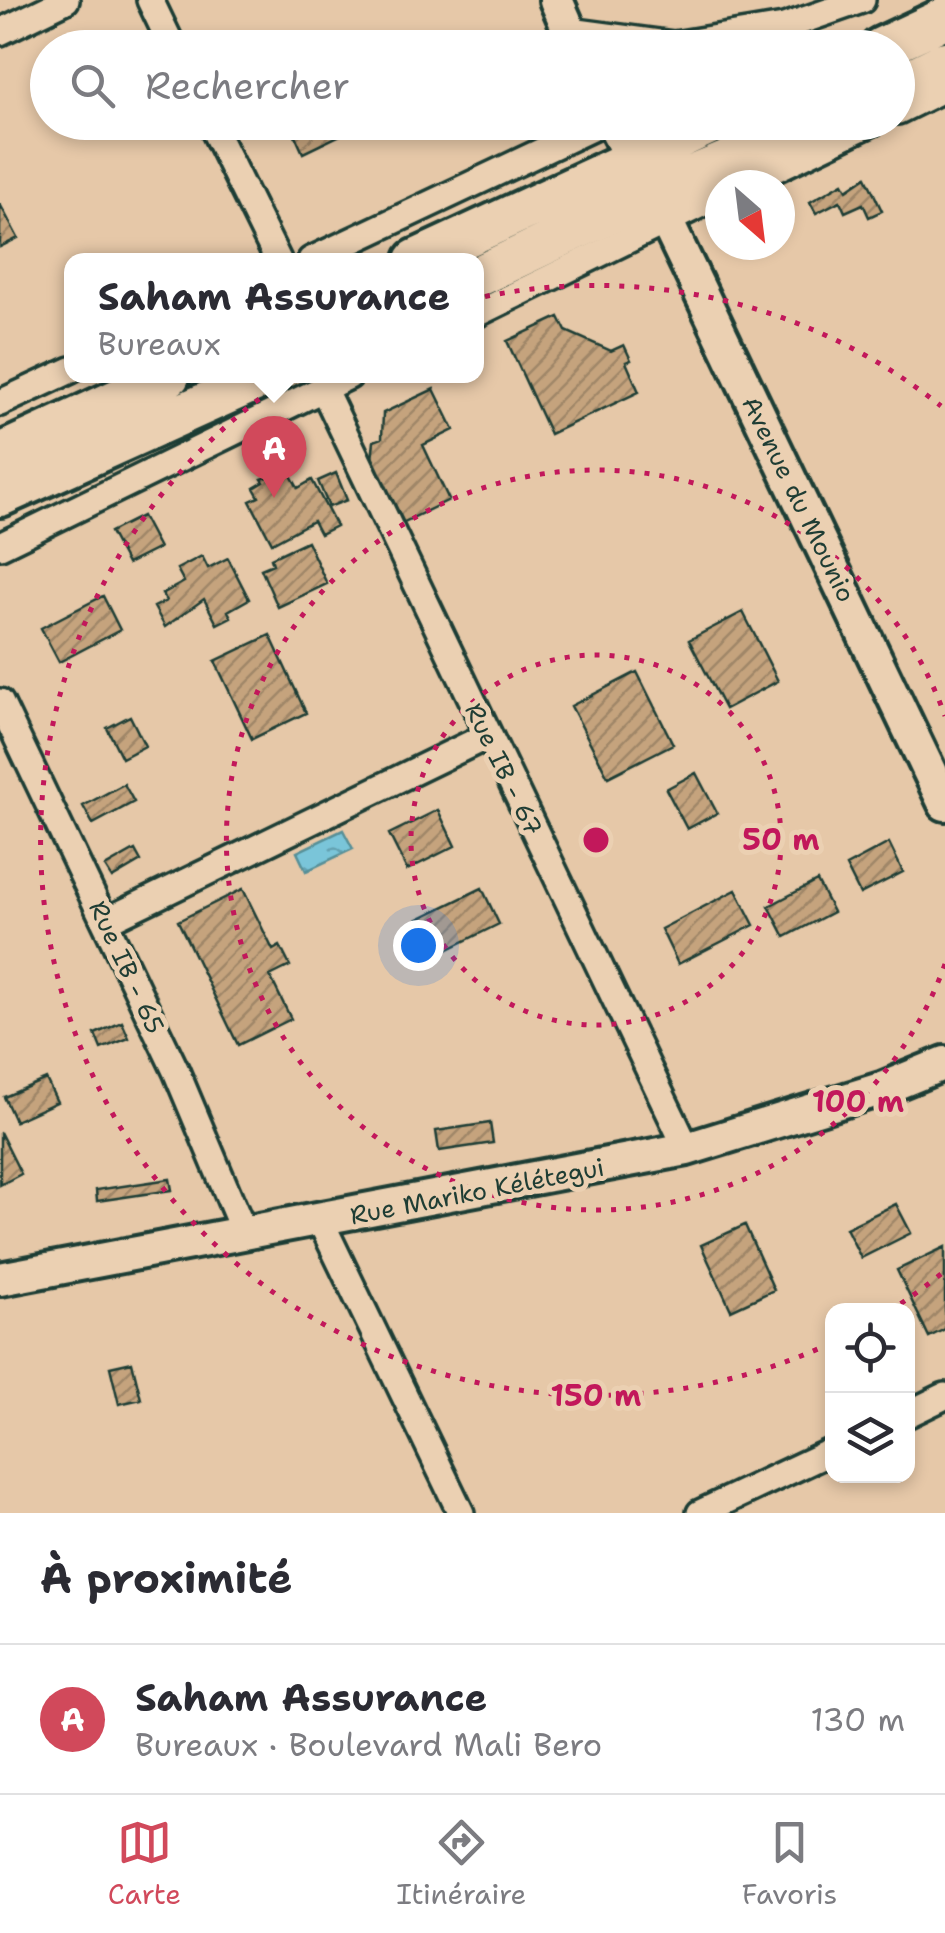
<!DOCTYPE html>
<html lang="fr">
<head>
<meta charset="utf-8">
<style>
  body { margin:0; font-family:"Shantell Sans",sans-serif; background:#f7f7f7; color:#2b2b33 }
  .controls { position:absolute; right:30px; bottom:30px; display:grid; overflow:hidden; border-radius:20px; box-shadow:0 5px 15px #0003 }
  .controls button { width:90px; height:90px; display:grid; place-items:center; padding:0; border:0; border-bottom:2px solid #e1e1e2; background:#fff; color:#2b2b33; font:50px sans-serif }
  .compass { position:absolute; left:705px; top:170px; width:90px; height:90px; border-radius:50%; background:#fff; box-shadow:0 5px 15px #0003; rotate:152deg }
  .you { position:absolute; left:418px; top:945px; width:35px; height:35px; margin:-25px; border:8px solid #fff; border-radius:50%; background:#1a73e8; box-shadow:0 0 0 15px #1a73e833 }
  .badge { display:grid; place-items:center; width:65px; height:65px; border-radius:50%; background:#d1495b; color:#fff; font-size:32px; font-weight:700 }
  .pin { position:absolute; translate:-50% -82px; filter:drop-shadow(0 2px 5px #0008) }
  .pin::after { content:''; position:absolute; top:52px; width:35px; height:30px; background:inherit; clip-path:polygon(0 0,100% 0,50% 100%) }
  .popup { position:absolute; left:64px; top:253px; width:420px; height:130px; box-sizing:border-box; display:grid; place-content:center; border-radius:20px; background:#fff; filter:drop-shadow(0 2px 8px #0005); font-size:32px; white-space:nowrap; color:#7c7c81 }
  .popup b { font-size:38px; color:#2b2b33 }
  .popup::after { content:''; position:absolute; left:50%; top:100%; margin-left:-20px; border:20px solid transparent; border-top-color:#fff }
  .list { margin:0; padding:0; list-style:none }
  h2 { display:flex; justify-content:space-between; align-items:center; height:130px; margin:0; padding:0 40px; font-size:42px }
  h2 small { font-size:32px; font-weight:400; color:#7c7c81 }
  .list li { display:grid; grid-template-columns:65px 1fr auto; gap:30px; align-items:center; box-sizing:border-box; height:150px; padding:0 40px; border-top:2px solid #e1e1e2 }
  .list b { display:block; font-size:38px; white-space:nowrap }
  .list p { margin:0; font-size:32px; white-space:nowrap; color:#7c7c81 }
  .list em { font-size:32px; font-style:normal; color:#7c7c81 }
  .icon { flex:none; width:55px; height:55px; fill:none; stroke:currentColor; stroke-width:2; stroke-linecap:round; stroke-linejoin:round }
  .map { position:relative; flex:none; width:945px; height:1513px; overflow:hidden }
  .search { position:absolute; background:#fff; box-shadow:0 5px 15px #0003; left:30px; right:30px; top:30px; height:110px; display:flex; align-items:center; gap:25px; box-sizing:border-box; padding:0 35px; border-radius:55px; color:#7c7c81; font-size:38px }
  .sheet { height:280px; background:#fff }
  nav { display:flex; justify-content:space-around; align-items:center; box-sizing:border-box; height:140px; border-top:2px solid #e1e1e2; background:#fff; font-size:28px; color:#7c7c81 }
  nav a { display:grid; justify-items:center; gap:5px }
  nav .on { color:#d1495b }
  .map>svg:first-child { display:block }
  .water { fill:url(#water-ripples); stroke:#568f97; stroke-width:2.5 }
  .building { fill:url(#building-hatch); stroke:#1f3d34; stroke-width:2.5 }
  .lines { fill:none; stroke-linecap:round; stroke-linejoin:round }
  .minor-casing { stroke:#1f3d34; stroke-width:32 }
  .tertiary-casing { stroke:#1f3d34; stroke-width:40 }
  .primary-casing { stroke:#1f3d34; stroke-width:48 }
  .minor { stroke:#ebd0b2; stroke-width:25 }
  .tertiary { stroke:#ebd0b2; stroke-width:32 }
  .primary { stroke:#ebd0b2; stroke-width:40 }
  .ring { fill:none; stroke:#c2185b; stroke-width:5; stroke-dasharray:5 10 }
  .labels { text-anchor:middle; stroke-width:10; stroke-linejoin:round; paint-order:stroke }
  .street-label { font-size:25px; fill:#1f3d34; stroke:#ebd0b2 }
  .centre { fill:#c2185b; stroke:#ebd0b2; stroke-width:5 }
  .ring-label { font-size:30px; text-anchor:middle; font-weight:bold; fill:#c2185b; stroke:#ebd0b2; stroke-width:10; stroke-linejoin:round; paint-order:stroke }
</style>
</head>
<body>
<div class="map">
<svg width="945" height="1513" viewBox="0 0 945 1513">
  <defs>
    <pattern id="water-ripples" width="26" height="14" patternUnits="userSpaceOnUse" patternTransform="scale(2.5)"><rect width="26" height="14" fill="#7ac5d9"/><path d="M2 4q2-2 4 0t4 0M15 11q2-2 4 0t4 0" fill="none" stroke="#63a1b1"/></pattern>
    <pattern id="building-hatch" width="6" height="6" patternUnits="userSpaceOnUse" patternTransform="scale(2.5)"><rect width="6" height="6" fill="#c5a37d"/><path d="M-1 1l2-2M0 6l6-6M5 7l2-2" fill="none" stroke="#9f8667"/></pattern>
  </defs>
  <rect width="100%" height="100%" fill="#e6c8a8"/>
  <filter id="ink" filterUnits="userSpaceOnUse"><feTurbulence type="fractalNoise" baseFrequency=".01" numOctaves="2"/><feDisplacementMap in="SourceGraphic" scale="20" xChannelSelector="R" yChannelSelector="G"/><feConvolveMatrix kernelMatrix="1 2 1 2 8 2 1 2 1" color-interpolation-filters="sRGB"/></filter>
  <g filter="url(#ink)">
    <!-- water -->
    <path class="water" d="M343 830 353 849 306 871 297 852Z"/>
    <!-- building -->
    <path class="building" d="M289 122H350L353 129 303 153Z
      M866 177 882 211 869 217 863 204 845 212 840 201 816 213 810 202 843 183 847 190Z
      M0 204 18 238 0 247Z
      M559 317 566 331 611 351 624 345 631 360 626 362 639 392 550 434 507 341Z
      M434 389 454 430 423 445 449 500 402 523 372 460 374 441 382 438 383 413Z
      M288 470 298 488 312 480 336 526 320 534 313 521 272 543 250 501 259 497 254 488 264 482 262 479Z
      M336 473 347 500 329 507 318 481Z
      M142 516 159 548 127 564 110 532Z
      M307 541 327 584 278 607 261 569 273 564 271 558Z
      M202 556 208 568 228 558 249 599 228 611 231 617 217 624 204 599 165 627 154 607 166 601 162 594 184 582 177 569Z
      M103 596 120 630 59 662 41 628Z
      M743 612 778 681 725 709 689 640Z
      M270 635 306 713 252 739 215 661Z
      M637 672 673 744 608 777 571 706Z
      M130 716 145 746 122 758 107 728Z
      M696 773 717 813 687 829 666 789Z
      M124 784 134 802 93 824 83 806Z
      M438 810 455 846 407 870 389 834Z
      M889 843 903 872 860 894 846 866Z
      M135 850 141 861 112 878 105 867Z
      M817 881 833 912 785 937 769 906Z
      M482 888 499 924 436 955 418 919Z
      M243 889 273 950 280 946 290 966 270 976 291 1019 238 1045 178 921Z
      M736 890 754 925 678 964 661 929Z
      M122 1022 129 1038 101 1049 95 1034Z
      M46 1079 57 1102 15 1121 4 1097Z
      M490 1123 493 1143 439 1151 436 1131Z
      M0 1132 21 1174 0 1185Z
      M170 1179 172 1190 97 1201 96 1190Z
      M896 1204 911 1233 861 1258 846 1228Z
      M745 1225 774 1290 731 1310 701 1245Z
      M945 1247V1329L929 1337 897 1270Z
      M132 1362 141 1399 119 1404 110 1367Z"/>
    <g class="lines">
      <!-- minor casing -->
      <g class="minor-casing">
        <path id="minor" d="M150 0 173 48
          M570 31 674 45 784 27 862 0
          M0 32 66 0
          M898 111 945 88
          M210 122 278 260
          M742 185 873 122
          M311 260 604 122
          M476 314 720 195
          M323 388 687 1149
          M0 403 71 370
          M0 546 349 376
          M0 702 176 1071 245 1235
          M106 921 487 736
          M321 1222 461 1513
          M908 1414 945 1396
          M700 1513 832 1451"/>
      </g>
      <!-- tertiary casing -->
      <g class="tertiary-casing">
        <path id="tertiary" d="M556 0 577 48
          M612 122 632 160
          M653 193 945 804
          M0 1279 687 1149 884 1088 945 1063"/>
      </g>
      <!-- primary casing -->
      <g class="primary-casing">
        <path id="primary" d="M881 48 945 18
          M898 85 945 62
          M416 260 714 122
          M476 277 653 193 819 122
          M0 454 169 376
          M0 496 266 376"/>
      </g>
      <!-- minor -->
      <use href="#minor" class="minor"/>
      <!-- tertiary -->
      <use href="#tertiary" class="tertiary"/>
      <!-- primary -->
      <use href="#primary" class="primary"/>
    </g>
  </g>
  <!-- distance rings -->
  <g class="ring">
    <circle cx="596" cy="840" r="185"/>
    <path d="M945 964A370 370 0 1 1 945 716"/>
    <path d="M941 1274A555 555 0 0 1 894 1308M831 1343A555 555 0 1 1 941 406"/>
  </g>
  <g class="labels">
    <!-- street labels -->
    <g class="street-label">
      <text transform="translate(799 499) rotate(64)" y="9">Avenue du Mounio</text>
      <text transform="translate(504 769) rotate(64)" y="9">Rue IB - 67</text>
      <text transform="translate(127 967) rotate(65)" y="9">Rue IB - 65</text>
      <text transform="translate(477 1191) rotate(-11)" y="9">Rue Mariko Kélétegui</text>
    </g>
  </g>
  <circle cx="596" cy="840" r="15" class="centre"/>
  <g class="ring-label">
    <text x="781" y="850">50 m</text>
    <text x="858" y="1112">100 m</text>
    <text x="596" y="1406">150 m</text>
  </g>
</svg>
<div class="controls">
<button><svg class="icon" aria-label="locate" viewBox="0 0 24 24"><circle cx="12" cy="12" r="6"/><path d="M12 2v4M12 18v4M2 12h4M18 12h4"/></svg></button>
<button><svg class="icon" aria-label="layers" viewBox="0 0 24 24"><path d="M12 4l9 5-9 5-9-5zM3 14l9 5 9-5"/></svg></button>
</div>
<svg class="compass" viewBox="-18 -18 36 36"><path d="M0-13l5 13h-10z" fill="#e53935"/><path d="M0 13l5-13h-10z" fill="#7c7c81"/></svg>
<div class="you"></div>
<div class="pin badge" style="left:274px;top:498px">A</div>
<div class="popup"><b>Saham Assurance</b>Bureaux</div>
<div class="search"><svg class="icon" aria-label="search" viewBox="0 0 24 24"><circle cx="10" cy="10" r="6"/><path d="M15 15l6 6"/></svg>Rechercher</div>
</div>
<section class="sheet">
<h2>À proximité<small></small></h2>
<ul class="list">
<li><span class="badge">A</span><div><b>Saham Assurance</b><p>Bureaux · Boulevard Mali Bero</p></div><em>130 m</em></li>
</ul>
</section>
<nav>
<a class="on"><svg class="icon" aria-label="map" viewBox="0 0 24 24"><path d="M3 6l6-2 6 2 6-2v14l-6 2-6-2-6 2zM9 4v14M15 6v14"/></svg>Carte</a>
<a><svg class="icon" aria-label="directions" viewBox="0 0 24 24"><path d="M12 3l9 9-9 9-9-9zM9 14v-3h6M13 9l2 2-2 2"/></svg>Itinéraire</a>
<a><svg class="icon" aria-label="saved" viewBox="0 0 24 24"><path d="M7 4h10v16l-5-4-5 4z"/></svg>Favoris</a>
</nav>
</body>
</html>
